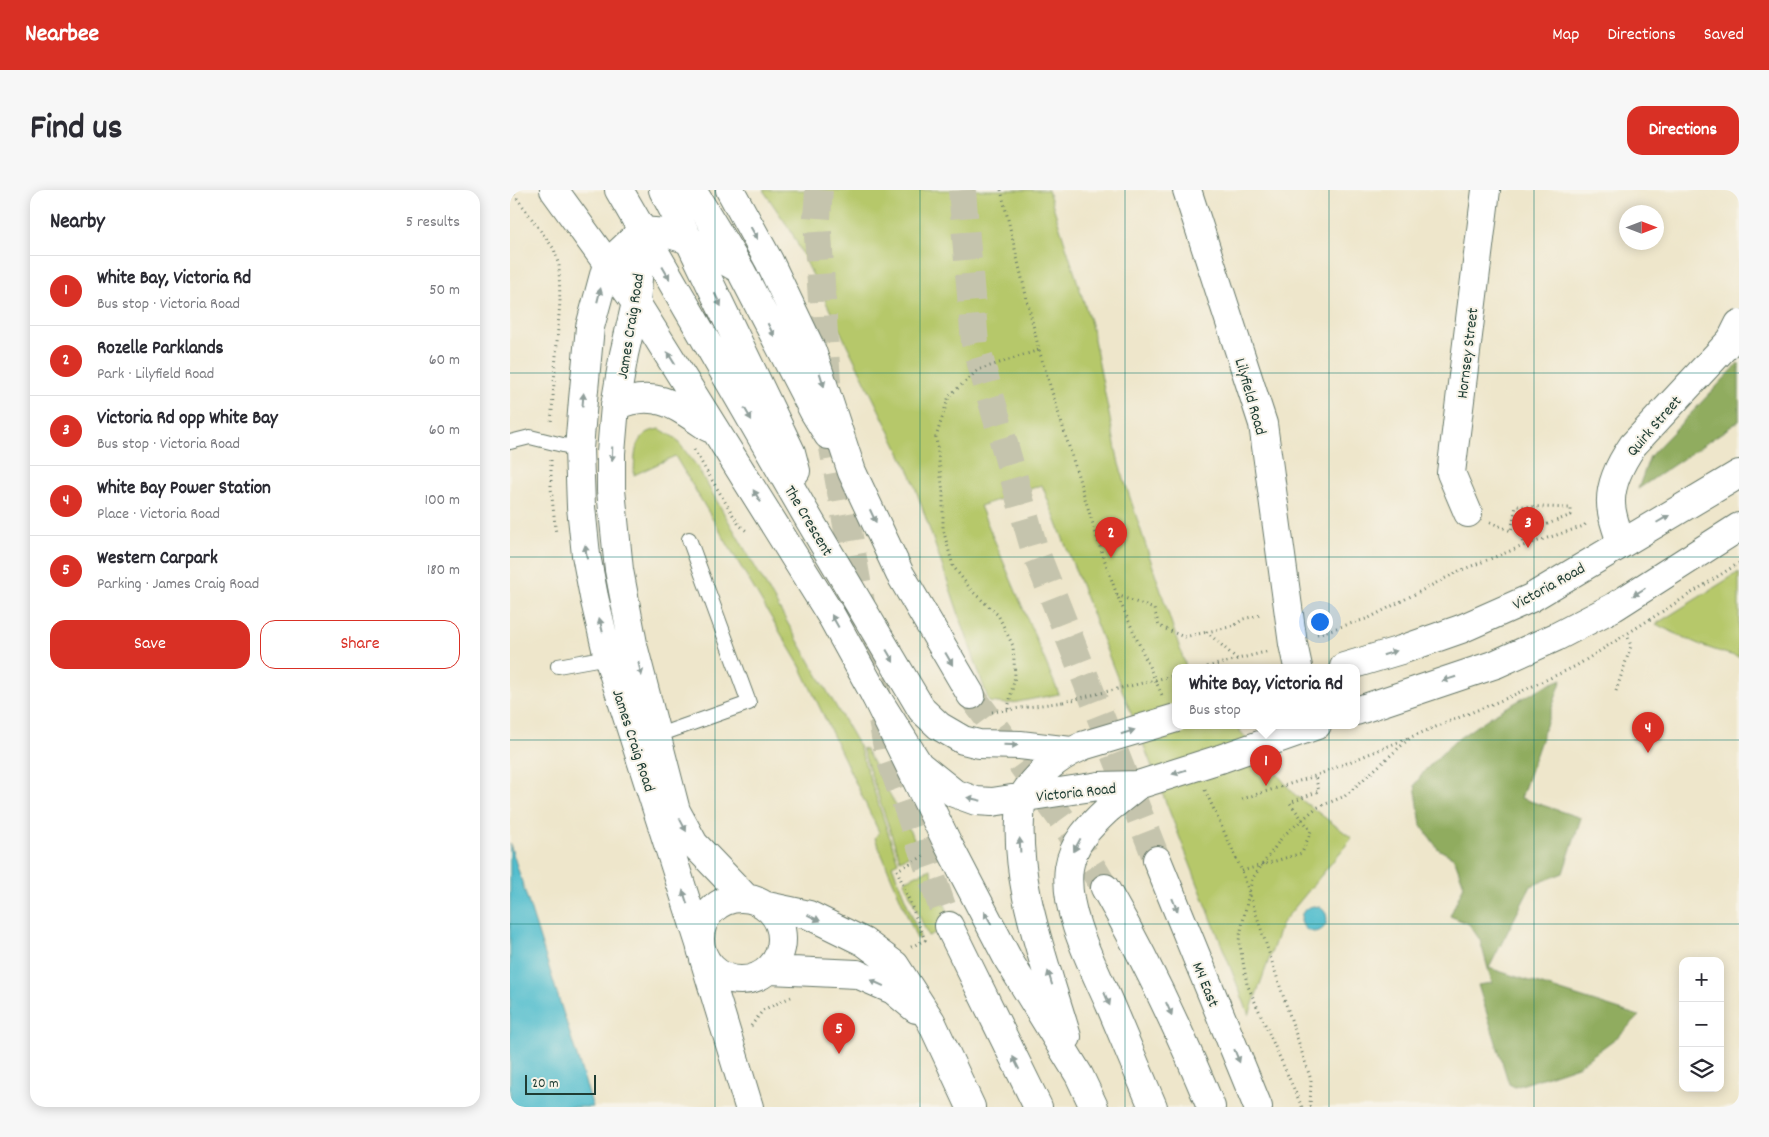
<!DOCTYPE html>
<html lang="en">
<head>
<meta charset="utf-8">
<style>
  body { margin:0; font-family:Dekko,sans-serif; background:#f7f7f7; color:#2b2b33 }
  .controls { position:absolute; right:15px; bottom:15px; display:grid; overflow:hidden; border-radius:10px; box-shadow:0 2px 12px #0003 }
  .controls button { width:45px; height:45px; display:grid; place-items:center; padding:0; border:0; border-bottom:1px solid #e1e1e2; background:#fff; color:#2b2b33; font:25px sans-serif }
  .compass { position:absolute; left:1109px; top:15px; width:45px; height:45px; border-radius:50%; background:#fff; box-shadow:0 2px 12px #0003; rotate:90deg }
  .scale { position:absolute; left:15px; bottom:12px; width:71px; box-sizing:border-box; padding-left:5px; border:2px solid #1f3d34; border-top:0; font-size:14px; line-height:18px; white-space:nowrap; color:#1f3d34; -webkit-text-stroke:4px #f7f3e8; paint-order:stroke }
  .you { position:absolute; left:809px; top:431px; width:18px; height:18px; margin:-12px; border:4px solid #fff; border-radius:50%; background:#1a73e8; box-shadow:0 0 0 8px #1a73e833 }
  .badge { display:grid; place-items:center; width:32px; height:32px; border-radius:50%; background:#d93025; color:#fff; font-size:16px; font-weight:700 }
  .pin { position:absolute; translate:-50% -41px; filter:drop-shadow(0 1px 2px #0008) }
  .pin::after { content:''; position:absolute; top:26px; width:18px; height:15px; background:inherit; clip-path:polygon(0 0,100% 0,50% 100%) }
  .popup { position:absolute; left:662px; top:474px; width:188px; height:65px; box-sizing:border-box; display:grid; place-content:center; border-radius:10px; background:#fff; filter:drop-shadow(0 1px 4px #0005); font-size:16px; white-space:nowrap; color:#7c7c81 }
  .popup b { font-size:19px; color:#2b2b33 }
  .popup::after { content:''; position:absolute; left:50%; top:100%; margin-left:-10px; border:10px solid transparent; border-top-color:#fff }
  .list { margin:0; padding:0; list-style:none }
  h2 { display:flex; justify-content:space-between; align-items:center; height:65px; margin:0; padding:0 20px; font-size:21px }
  h2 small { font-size:16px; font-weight:400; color:#7c7c81 }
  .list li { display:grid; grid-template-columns:32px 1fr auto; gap:15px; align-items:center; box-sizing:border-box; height:70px; padding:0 20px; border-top:1px solid #e1e1e2 }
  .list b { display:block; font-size:19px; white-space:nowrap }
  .list p { margin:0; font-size:16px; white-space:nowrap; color:#7c7c81 }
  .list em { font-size:16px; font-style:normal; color:#7c7c81 }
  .actions { display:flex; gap:10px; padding:15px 20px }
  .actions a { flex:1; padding:11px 0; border:1px solid #d93025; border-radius:15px; text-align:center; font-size:18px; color:#d93025 }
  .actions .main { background:#d93025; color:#fff }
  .icon { flex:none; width:28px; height:28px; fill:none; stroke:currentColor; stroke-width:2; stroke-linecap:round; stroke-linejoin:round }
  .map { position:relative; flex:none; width:1229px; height:917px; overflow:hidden; border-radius:15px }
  header { display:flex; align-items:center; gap:30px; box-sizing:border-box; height:70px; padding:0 25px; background:#d93025; color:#fff }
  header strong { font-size:24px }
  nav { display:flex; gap:28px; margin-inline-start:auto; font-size:18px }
  .intro { display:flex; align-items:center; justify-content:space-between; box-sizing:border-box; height:120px; padding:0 30px }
  h1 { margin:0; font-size:35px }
  .button { padding:12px 22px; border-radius:15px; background:#d93025; color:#fff; font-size:18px; font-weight:700 }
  main { display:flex; gap:30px; padding:0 30px }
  aside { flex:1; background:#fff; border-radius:15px; box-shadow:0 2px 12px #0003 }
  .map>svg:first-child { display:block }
  .green { fill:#b6c86b; stroke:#6a8250 }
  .forest { fill:#90ac5f; stroke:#58744a }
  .water { fill:#53bece; stroke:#397e81 }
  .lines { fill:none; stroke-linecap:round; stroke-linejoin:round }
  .motorway-tunnel { stroke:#c5c4ad; stroke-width:28; stroke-dasharray:28 14; stroke-linecap:butt }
  .service-casing { stroke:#677869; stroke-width:16 }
  .minor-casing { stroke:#677869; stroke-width:30 }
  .secondary-casing { stroke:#677869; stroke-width:30 }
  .trunk-casing { stroke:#677869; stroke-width:30 }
  .motorway-casing { stroke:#677869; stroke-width:30 }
  .path { stroke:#677869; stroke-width:3; stroke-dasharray:1 4; stroke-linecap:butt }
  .service { stroke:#fff; stroke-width:14 }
  .minor { stroke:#fff; stroke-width:28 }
  .secondary { stroke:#fff; stroke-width:28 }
  .trunk { stroke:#fff; stroke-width:28 }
  .motorway { stroke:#fff; stroke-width:28 }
  .trunk-bridge-casing { stroke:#677869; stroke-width:30; stroke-linecap:butt }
  .motorway-bridge-casing { stroke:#677869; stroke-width:30; stroke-linecap:butt }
  .path-bridge { stroke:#677869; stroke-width:3; stroke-dasharray:1 4; stroke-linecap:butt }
  .trunk-bridge { stroke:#fff; stroke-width:28 }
  .motorway-bridge { stroke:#fff; stroke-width:28 }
  .oneway { fill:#8f9e9a }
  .grid { fill:none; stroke:#0f766e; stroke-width:1; stroke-opacity:0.55 }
  .labels { text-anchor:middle; stroke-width:4; stroke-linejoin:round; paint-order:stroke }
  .street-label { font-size:16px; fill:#1f3d34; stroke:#f7f3e8 }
</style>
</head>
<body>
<header>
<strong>Nearbee</strong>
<nav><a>Map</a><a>Directions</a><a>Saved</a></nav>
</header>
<div class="intro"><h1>Find us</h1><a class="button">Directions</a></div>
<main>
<aside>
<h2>Nearby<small>5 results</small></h2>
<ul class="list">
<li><span class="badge">1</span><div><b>White Bay, Victoria Rd</b><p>Bus stop · Victoria Road</p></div><em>50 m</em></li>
<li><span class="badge">2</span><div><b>Rozelle Parklands</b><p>Park · Lilyfield Road</p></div><em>60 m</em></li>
<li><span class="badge">3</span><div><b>Victoria Rd opp White Bay</b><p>Bus stop · Victoria Road</p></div><em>60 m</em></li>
<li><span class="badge">4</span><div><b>White Bay Power Station</b><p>Place · Victoria Road</p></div><em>100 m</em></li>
<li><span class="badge">5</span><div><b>Western Carpark</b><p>Parking · James Craig Road</p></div><em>180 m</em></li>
</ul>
<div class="actions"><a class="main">Save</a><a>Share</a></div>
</aside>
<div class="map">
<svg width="1229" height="917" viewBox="0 0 1229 917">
  <rect width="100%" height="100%" fill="#f7f3e8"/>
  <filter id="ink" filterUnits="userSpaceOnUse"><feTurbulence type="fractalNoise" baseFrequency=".02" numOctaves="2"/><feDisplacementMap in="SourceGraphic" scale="10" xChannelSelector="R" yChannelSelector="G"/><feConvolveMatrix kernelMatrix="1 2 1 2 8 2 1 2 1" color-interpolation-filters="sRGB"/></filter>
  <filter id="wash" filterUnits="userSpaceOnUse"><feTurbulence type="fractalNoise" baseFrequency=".0096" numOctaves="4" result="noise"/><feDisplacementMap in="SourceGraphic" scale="20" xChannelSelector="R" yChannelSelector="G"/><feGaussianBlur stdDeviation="1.12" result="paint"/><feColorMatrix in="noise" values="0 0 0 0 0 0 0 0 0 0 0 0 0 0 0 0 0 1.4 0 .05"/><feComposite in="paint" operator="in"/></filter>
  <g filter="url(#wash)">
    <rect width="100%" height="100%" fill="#eee6cb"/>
    <!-- green -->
    <path class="green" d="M253 0H538L581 134 609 274 676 477H666V535H725L785 605 842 648 772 733 739 825 532 295 470 316 549 504 497 514 479 512 401 285 281 41Z
      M150 239 165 248 186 275 349 556 388 672 382 675 410 747 407 749 365 648 369 642 290 476 165 266 124 285C125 264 123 242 150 239Z
      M1229 382V467C1199 460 1173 448 1146 434Z
      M352 558 356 560 410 660 390 670Z
      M420 679 438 722 445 720 450 732 418 746 394 691Z"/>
    <!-- forest -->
    <path class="forest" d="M1229 173V231L1128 299 1140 266Z
      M1052 489 1011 608 1071 628 1053 683 1021 696 979 778 1129 826 1110 845 1068 876 1005 897 999 894 968 795 982 793 970 750 959 734 940 726 954 695 944 668 928 659 911 635 905 595 915 580 946 550 983 525 1033 497Z"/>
    <!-- water -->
    <path class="water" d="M0 654 83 917H0Z
      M791 729a13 13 0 1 1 26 0a13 13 0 1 1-26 0Z"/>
  </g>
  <g filter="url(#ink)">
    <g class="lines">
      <!-- motorway-tunnel -->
      <path class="motorway-tunnel" d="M309 0 307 28 317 193
        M452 0 465 153 524 358 647 670
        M320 241 378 563 439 736
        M461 505 556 635 595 698"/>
      <!-- service casing -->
      <g class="service-casing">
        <path id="service" d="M0 252 20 247 69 259
          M48 476 98 467
          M143 547 239 513 179 349"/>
      </g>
      <!-- minor casing -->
      <g class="minor-casing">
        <path id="minor" d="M132 41 97 74 80 137 73 210 69 259 71 317 76 365 84 407 98 467 190 754
          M132 41 126 113 114 164 105 216 101 263V300L109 380 124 459 166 621 184 654 235 707
          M958 323 941 283 976 0
          M1111 353C1108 343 1104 333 1102 322 1097 298 1110 274 1123 255L1221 150 1229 134
          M190 749a41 41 0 1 1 82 0a41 41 0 1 1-82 0Z
          M257 716 299 725 354 752 385 775 421 831 461 917
          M194 769 239 917
          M260 780 347 784 383 800 406 819"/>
      </g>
      <!-- secondary casing -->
      <g class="secondary-casing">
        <path id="secondary" d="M677 0 753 234 783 454 788 477"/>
      </g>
      <!-- trunk casing -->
      <g class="trunk-casing">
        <path id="trunk" d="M44 0 126 113 322 427 365 505 409 575 444 603 466 611 482 612 589 596
          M109 0 300 331 412 520 429 536 453 550 469 554 510 555 561 561
          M153 0 179 50 281 262 286 281
          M105 216C145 198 167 216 199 238
          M834 477 891 460 951 439 1021 408 1229 284
          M846 521 986 474 1046 447 1104 417 1229 337
          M710 569 807 535
          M512 607C526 586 547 567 571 557"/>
      </g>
      <!-- motorway casing -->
      <g class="motorway-casing">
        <path id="motorway" d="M182 0 231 81 304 222 318 245
          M220 0 259 71 302 161 342 282 390 384 461 505
          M132 41 156 43 179 50 226 77
          M365 505 438 654 499 771 569 885 584 917
          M512 607C500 686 535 772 557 847
          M598 619C580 636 563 652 559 678 553 721 583 776 600 815 614 849 629 883 643 917
          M647 670 748 917
          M595 698C636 769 670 842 701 917
          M439 736 528 917"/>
      </g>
      <!-- path -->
      <path class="path" d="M1 0 44 59 49 76 50 111 41 234
        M491 0 529 160 591 360 607 405 652 505
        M184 260 229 335 238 342
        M41 270V298L46 344
        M980 332 1001 341 1006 316 1061 318V325L1012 344 1013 356
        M607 405 644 419 649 436 674 447 697 442
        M807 444 859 428 949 381 1013 356 1074 336 1077 332
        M727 469 697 442 724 436 733 429 750 425
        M697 477 759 461
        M1106 501 1121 456 1117 444
        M498 519 505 486 503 456 488 425 462 401 443 376 433 339V303L426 247 439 206 468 180 529 160
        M482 522 553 512
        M695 600 732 681 801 890 800 917
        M835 606 901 547 997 508 1066 476 1229 373
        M732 609 805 586 898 548
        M732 681 792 663 801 641 780 613 809 601 805 586
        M401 757 415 750 387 680 416 665
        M241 836 253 820 281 807"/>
      <!-- service -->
      <use href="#service" class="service"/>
      <!-- minor -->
      <use href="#minor" class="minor"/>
      <!-- secondary -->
      <use href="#secondary" class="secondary"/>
      <!-- trunk -->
      <use href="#trunk" class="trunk"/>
      <!-- motorway -->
      <use href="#motorway" class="motorway"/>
      <!-- trunk-bridge casing -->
      <g class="trunk-bridge-casing">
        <path id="trunk-bridge" d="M572 556 666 528
          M589 596 628 595 710 569"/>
      </g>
      <!-- motorway-bridge casing -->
      <g class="motorway-bridge-casing">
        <path id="motorway-bridge" d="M598 619 628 595"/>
      </g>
      <!-- path-bridge -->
      <path class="path-bridge" d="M553 512 666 485
        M792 917 737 794 729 750 742 689 773 646 806 618 835 606"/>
      <!-- trunk-bridge -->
      <use href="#trunk-bridge" class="trunk-bridge"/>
      <!-- motorway-bridge -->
      <use href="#motorway-bridge" class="motorway-bridge"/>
    </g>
    <!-- one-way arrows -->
    <defs><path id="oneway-solid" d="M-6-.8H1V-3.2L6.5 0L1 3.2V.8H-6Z" transform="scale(1.25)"/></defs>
    <g class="oneway">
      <use href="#oneway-solid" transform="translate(244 43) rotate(61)"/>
      <use href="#oneway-solid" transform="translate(156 83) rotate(60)"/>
      <use href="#oneway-solid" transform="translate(89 105) rotate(-76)"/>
      <use href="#oneway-solid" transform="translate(208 110) rotate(64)"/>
      <use href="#oneway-solid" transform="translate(261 140) rotate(63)"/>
      <use href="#oneway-solid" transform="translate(161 168) rotate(-122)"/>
      <use href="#oneway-solid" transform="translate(312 190) rotate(72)"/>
      <use href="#oneway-solid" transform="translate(73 210) rotate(-85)"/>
      <use href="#oneway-solid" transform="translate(238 224) rotate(60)"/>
      <use href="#oneway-solid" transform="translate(102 264) rotate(92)"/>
      <use href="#oneway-solid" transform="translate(247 306) rotate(-122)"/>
      <use href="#oneway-solid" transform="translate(363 326) rotate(65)"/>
      <use href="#oneway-solid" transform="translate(1153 329) rotate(-30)"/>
      <use href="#oneway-solid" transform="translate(76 362) rotate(-98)"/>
      <use href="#oneway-solid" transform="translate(1129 402) rotate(148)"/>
      <use href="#oneway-solid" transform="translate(325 431) rotate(-119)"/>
      <use href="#oneway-solid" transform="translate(91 435) rotate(-103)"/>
      <use href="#oneway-solid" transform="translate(880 463) rotate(-17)"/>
      <use href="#oneway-solid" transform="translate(380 466) rotate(60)"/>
      <use href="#oneway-solid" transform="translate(439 469) rotate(60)"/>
      <use href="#oneway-solid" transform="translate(130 479) rotate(76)"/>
      <use href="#oneway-solid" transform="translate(939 489) rotate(162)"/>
      <use href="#oneway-solid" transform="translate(618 542) rotate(-17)"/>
      <use href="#oneway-solid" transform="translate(501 555) rotate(2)"/>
      <use href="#oneway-solid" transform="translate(669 582) rotate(162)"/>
      <use href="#oneway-solid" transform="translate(464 609) rotate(-167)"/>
      <use href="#oneway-solid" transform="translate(173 635) rotate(62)"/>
      <use href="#oneway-solid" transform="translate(510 655) rotate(-93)"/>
      <use href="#oneway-solid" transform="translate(567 655) rotate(118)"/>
      <use href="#oneway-solid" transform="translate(175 707) rotate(-108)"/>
      <use href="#oneway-solid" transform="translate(665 715) rotate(68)"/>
      <use href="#oneway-solid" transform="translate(304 728) rotate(26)"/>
      <use href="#oneway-solid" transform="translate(478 728) rotate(-118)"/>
      <use href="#oneway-solid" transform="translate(540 788) rotate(-107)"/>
      <use href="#oneway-solid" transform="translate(367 793) rotate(-156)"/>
      <use href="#oneway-solid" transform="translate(597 809) rotate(67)"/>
      <use href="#oneway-solid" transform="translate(659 819) rotate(66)"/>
      <use href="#oneway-solid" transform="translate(727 866) rotate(68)"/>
      <use href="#oneway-solid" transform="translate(506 873) rotate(-116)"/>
    </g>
  </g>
  <!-- grid -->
  <path class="grid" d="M205 0V917M410 0V917M615 0V917M819 0V917M1024 0V917M0 183H1229M0 367H1229M0 550H1229M0 734H1229"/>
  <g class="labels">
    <!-- street labels -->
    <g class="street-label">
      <text transform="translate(119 136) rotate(-81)" y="6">James Craig Road</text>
      <text transform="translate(956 163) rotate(-83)" y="6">Hornsey Street</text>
      <text transform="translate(742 206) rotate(74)" y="6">Lilyfield Road</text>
      <text transform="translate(1143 235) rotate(-49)" y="6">Quirk Street</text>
      <text transform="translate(300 330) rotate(59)" y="6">The Crescent</text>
      <text transform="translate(1038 395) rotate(-29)" y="6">Victoria Road</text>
      <text transform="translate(125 550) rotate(72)" y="6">James Craig Road</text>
      <text transform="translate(566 601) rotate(-6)" y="6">Victoria Road</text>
      <text transform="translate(697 794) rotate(68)" y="6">M4 East</text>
    </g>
  </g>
</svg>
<div class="controls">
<button>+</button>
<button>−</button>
<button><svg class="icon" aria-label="layers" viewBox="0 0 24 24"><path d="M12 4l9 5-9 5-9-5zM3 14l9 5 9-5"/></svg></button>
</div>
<svg class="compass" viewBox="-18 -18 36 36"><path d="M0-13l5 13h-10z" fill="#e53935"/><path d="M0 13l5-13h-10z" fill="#7c7c81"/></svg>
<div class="scale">20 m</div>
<div class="you"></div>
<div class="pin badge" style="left:756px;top:596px">1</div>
<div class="popup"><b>White Bay, Victoria Rd</b>Bus stop</div>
<div class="pin badge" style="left:601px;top:368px">2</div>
<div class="pin badge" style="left:1018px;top:358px">3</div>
<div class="pin badge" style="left:1138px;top:563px">4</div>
<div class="pin badge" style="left:329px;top:864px">5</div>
</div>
</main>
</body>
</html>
